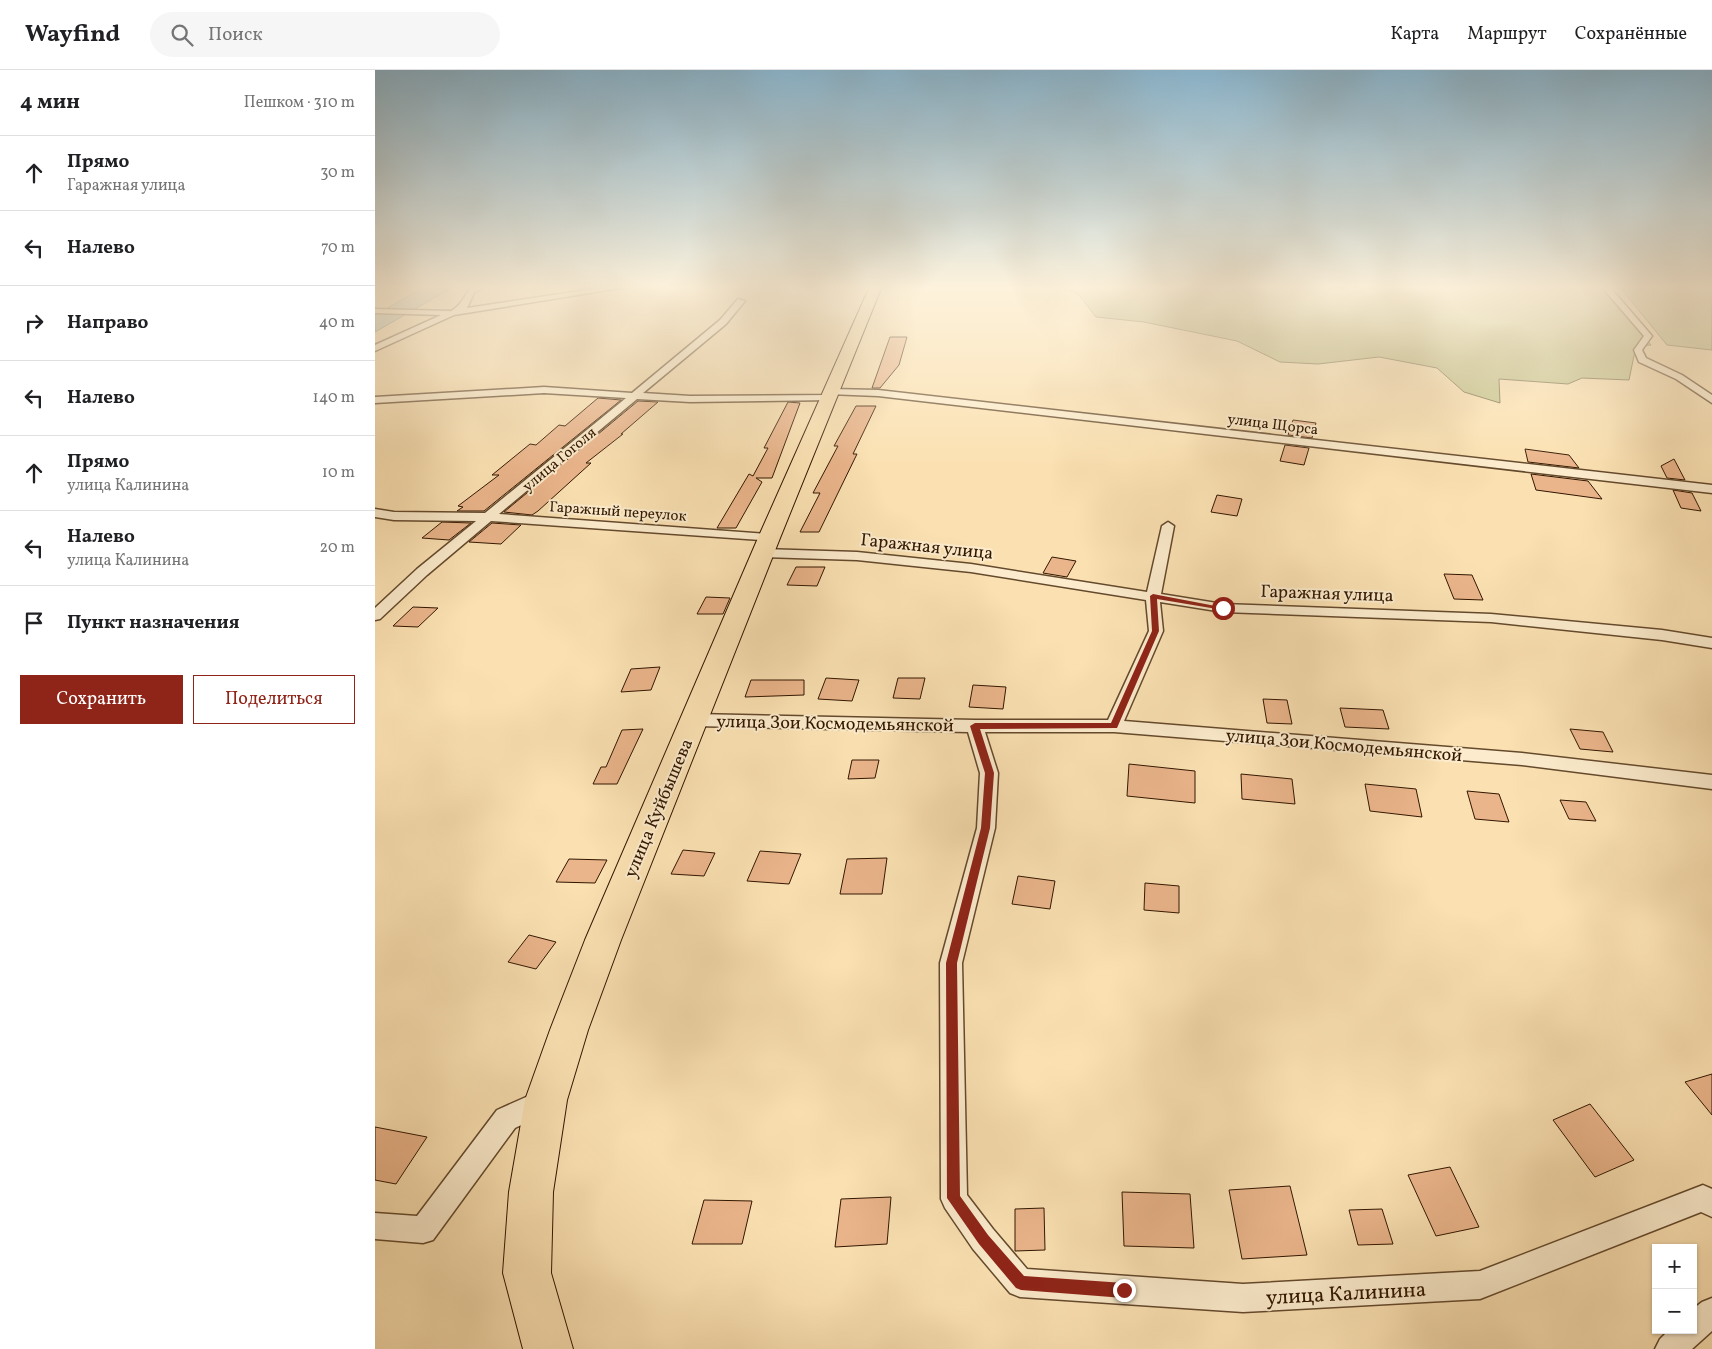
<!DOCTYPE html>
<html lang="ru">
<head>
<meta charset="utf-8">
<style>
  body { margin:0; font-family:Vollkorn,serif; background:#f6f6f6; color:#202124 }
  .controls { position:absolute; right:15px; bottom:15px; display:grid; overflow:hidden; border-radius:0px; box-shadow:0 1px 4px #0004 }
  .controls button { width:45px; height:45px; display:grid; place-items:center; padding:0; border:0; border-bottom:1px solid #e0e0e0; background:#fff; color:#202124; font:25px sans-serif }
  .stop { position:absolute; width:15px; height:15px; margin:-11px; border:4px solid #8f2418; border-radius:50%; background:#fff }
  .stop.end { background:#8f2418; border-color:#fff; box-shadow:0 1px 5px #0008 }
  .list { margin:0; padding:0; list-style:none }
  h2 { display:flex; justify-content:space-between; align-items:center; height:65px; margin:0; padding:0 20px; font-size:21px }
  h2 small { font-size:16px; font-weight:400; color:#757577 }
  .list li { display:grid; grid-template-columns:32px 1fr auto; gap:15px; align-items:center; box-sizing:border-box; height:75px; padding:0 20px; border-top:1px solid #e0e0e0 }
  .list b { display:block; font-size:19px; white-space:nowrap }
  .list p { margin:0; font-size:16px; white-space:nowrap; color:#757577 }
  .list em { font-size:16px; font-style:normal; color:#757577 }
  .actions { display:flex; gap:10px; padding:15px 20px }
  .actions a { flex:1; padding:11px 0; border:1px solid #8f2418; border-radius:0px; text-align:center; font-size:18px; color:#8f2418 }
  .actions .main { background:#8f2418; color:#fff }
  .icon { flex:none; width:28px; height:28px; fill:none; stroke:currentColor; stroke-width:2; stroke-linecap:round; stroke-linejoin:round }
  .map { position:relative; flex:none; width:1337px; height:1279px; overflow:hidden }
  header { display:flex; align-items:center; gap:30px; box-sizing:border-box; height:70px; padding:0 25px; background:#fff; border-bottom:1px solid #e0e0e0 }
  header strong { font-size:24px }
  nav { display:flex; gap:28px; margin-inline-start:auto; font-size:18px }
  .search { width:350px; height:45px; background:#f6f6f6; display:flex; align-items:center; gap:12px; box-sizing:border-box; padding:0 18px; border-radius:28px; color:#757577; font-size:19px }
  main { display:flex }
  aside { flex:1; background:#fff }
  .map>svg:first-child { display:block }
  .green { fill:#c3c289; stroke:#7a6c44 }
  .water { fill:#9fbdb0; stroke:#737a6a }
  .building { fill:#ebb58b; stroke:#311600 }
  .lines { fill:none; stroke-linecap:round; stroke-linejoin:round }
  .street-casing { stroke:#64492c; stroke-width:3 }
  .highway-casing { stroke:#311600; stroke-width:2 }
  .street { fill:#fceccd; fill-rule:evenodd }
  .highway { fill:#fbe1b2; fill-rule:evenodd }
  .route { fill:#8f2418 }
  .labels { text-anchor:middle; stroke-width:4; stroke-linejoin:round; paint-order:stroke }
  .far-street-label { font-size:15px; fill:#311600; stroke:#fceccd }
  .street-label { font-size:18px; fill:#311600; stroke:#fceccd }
  .near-street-label { font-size:21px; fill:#311600; stroke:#fceccd }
</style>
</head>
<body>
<header>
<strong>Wayfind</strong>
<div class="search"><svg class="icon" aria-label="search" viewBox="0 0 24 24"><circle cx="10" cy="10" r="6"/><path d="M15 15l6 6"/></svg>Поиск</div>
<nav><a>Карта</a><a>Маршрут</a><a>Сохранённые</a></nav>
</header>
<main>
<aside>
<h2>4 мин<small>Пешком · 310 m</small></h2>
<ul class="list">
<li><svg class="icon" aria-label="ahead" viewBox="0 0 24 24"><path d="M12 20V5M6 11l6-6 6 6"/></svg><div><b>Прямо</b><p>Гаражная улица</p></div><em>30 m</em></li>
<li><svg class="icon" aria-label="left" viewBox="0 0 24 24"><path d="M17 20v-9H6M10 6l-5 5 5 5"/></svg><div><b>Налево</b></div><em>70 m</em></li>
<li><svg class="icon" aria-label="right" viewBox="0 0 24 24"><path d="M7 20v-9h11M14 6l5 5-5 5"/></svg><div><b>Направо</b></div><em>40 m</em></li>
<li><svg class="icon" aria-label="left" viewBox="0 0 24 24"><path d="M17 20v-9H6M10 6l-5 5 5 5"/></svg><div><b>Налево</b></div><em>140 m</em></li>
<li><svg class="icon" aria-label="ahead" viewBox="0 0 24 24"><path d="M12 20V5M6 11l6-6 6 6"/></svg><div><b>Прямо</b><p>улица Калинина</p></div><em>10 m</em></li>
<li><svg class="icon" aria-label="left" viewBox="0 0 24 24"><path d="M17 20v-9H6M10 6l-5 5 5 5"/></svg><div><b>Налево</b><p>улица Калинина</p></div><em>20 m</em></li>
<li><svg class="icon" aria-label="arrive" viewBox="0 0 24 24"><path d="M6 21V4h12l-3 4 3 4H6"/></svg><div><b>Пункт назначения</b></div></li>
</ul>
<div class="actions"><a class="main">Сохранить</a><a>Поделиться</a></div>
</aside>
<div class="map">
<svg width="1337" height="1279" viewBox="0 0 1337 1279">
  <rect width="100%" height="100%" fill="#fbe1b2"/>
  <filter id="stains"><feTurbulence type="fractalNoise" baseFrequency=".004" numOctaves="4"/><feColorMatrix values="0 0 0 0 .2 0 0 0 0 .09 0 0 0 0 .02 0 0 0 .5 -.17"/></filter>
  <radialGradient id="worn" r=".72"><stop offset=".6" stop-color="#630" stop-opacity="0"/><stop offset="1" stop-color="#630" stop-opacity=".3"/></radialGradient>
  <!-- green -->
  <path class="green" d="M683 216H1226L1276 275 1261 276 1254 310 1207 308 1193 314 1124 309 1125 333 1089 322 1062 298 1004 287 943 294 905 292 862 271 769 252 721 247 704 225Z
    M1244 216H1337V280L1292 275Z"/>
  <!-- water -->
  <path class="water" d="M51 216H80L0 262V245Z"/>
  <!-- building -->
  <path class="building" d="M515 267H532L524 295 505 318H497Z
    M223 328 246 330 109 441H82L88 437 83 436 124 405H117L155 374 161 375 184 355 190 356Z
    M263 331 283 332 246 364H248L211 393H216L163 441 157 445 129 442Z
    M413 332 425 333 397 408H381L387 412 361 458H342L374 404 378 406 393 378H389Z
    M481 336H501L478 384H482L444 462H425L445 423H438L463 376H459Z
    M918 350 941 353 937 368 913 365Z
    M910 375 934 378 929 395 905 391Z
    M1150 379 1194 385 1204 398 1153 392Z
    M1299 389 1310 410 1292 408 1286 396Z
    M1156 404 1213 411 1227 429 1161 420Z
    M1298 420 1317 423 1326 441 1306 438Z
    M842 425 867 429 862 446 836 442Z
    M67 452 96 453 74 470 47 468Z
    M117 453 146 455 126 474 94 472Z
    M677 487 701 491 692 507 668 503Z
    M421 497H450L442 516 412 515Z
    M1069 504 1097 505 1108 530 1079 529Z
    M331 527 355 528 348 544H322Z
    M38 537 63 538 43 557 18 556Z
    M285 597 276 620 246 622 256 599Z
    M451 608 484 610 477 631 443 629Z
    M523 608H550L545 629 518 628Z
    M376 610H429V625L370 627Z
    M598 615 631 617 628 639 594 637Z
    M888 629 912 630 917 654 892 653Z
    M965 638 1008 640 1014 659 970 657Z
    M268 659 242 714H218L226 697H231L247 660Z
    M1195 659 1228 662 1238 682 1205 679Z
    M477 690H504L500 708 473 709Z
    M754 694 820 701V733L752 726Z
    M866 704 917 709 920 734 867 729Z
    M990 714 1041 719 1047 747 995 741Z
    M1092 721 1124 724 1134 752 1100 749Z
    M1185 730 1211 732 1221 751 1194 749Z
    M308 780 340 783 329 806 296 804Z
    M385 781 426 784 414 814 372 811Z
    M512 788 507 824H465L472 789Z
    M194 789 232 790 220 813 181 812Z
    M643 806 680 811 675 839 637 834Z
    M770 813 804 816V843L769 840Z
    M154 865 181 872 161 899 133 892Z
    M1337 1004V1045L1310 1012Z
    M1215 1034 1259 1090 1220 1107 1178 1050Z
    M0 1057 52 1067 21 1114 0 1110Z
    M1075 1097 1104 1157 1061 1166 1033 1105Z
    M915 1116 932 1185 867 1189 854 1120Z
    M747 1122 815 1124 819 1178 749 1176Z
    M516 1127 512 1174 460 1177 466 1129Z
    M329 1130 377 1131 367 1174H317Z
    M669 1138 670 1180 640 1181V1139Z
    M1007 1139 1018 1174 983 1175 974 1140Z"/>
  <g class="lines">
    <!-- street casing -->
    <g class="street-casing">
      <path id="street" d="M99 216H108L99 223 92 238 238 216H258L79 245 0 281V275L66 245 0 243V239L76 241C89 234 88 224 99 216Z
        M1226 216H1234L1277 266 1267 280 1271 288 1307 305 1337 325V333L1301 309 1264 292 1259 280 1269 266Z
        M363 229 370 231 351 254 268 323 315 326 454 325 459 328 457 330 315 332 262 329 124 444 394 464 400 468 398 471 116 451 52 505 5 549 0 550V538L42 499 101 451 19 450 0 447V439L19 442 110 443 251 328 169 323 0 333V327L169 317 257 323 345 250Z
        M456 319 503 320 1337 415V423L503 326 453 324V320Z
        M793 452 799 456 786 524 848 534 1116 544 1287 560 1337 568V578L1287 570 1116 552 848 542 785 532 788 561 749 651 1147 683 1337 705V719L1147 695 739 662H610L623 703 620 758 587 893 592 1125 618 1159 652 1199 868 1214 1105 1201 1328 1115 1337 1119V1147L1326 1142 1105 1229 868 1242 645 1227 635 1223 598 1179 570 1138 566 1129 565 893 602 758 605 703 593 662 320 656 314 654 312 650 314 646 320 644 600 650H733L774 561 771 530 596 502 482 490 388 487 381 483 388 479 482 482 596 494 772 522 787 456Z
        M167 1020 176 1023 179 1032 176 1041 140 1058 58 1170 48 1173 0 1169V1143L42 1146 122 1040Z
        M1337 1228V1261L1317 1279H1280L1285 1269 1294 1260H1318V1239L1327 1232Z"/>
    </g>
    <!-- highway casing -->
    <g class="highway-casing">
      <path id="highway" d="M495 216H507L405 468 246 870 213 960 192 1030 178 1122 176 1203 198 1279H148L128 1203 134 1122 150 1030 175 960 210 870 383 468Z"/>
    </g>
    <!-- street -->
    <use href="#street" class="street"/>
    <!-- highway -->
    <use href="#highway" class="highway"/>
  </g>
  <!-- sky -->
  <linearGradient id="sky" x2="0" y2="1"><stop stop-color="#8bb8d2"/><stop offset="0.55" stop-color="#fdf2dc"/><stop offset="1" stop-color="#fdf2dc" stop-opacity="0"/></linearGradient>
  <rect width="1337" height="395" fill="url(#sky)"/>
  <!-- route -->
  <path class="route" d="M778 524 851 538 848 540 782 529 784 561 742 658 605 659 619 703 615 758 582 893 585 1126 613 1165 649 1206 749 1213 754 1216 756 1220 754 1225 749 1228 646 1220 641 1218 604 1174 572 1128 571 893 606 758 610 703 595 656 600 653H736L777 561 775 526Z"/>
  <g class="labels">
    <!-- far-street labels -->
    <g class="far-street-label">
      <text transform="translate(898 354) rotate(7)" y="5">улица Щорса</text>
      <text transform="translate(184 389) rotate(-40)" y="5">улица Гоголя</text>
      <text transform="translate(243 441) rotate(4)" y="5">Гаражный переулок</text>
    </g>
    <!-- street labels -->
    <g class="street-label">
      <text transform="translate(552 476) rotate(6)" y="6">Гаражная улица</text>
      <text transform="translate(952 523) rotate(2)" y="6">Гаражная улица</text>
      <text transform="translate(460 653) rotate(1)" y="6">улица Зои Космодемьянской</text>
      <text transform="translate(969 675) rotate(5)" y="6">улица Зои Космодемьянской</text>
      <text transform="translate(283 738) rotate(-67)" y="6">улица Куйбышева</text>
    </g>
    <!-- near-street labels -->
    <g class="near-street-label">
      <text transform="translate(971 1223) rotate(-3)" y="7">улица Калинина</text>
    </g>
  </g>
  <rect width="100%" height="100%" filter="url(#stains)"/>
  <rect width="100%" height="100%" fill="url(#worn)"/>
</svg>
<div class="controls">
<button>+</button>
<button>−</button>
</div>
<div class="stop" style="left:848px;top:538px"></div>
<div class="stop end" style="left:749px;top:1220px"></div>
</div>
</main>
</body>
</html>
